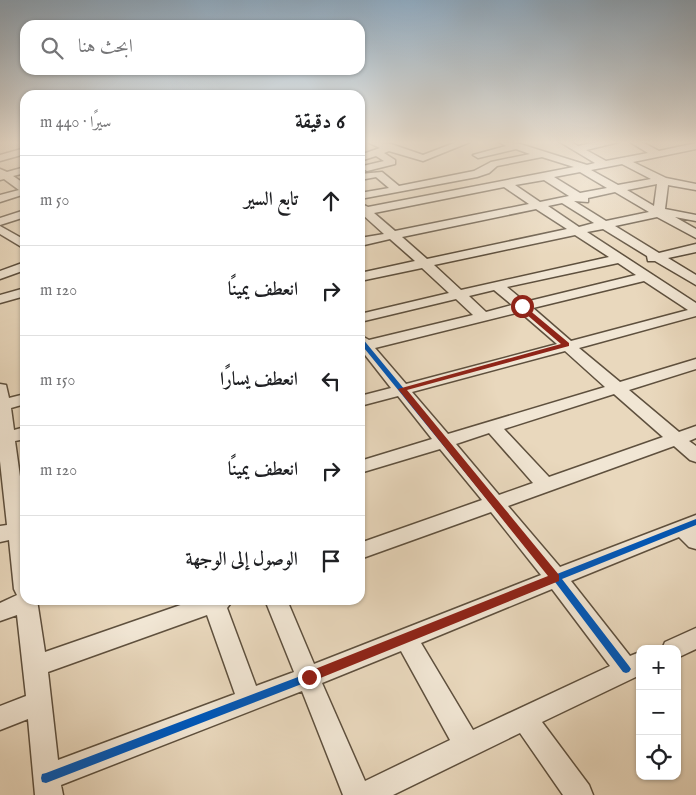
<!DOCTYPE html>
<html lang="ar">
<head>
<meta charset="utf-8">
<style>
  body { margin:0; font-family:"IM FELL English",Amiri,serif; background:#f6f6f6; color:#202124; direction:rtl }
  .controls { position:absolute; right:15px; bottom:15px; display:grid; overflow:hidden; border-radius:10px; box-shadow:0 1px 4px #0004 }
  .controls button { width:45px; height:45px; display:grid; place-items:center; padding:0; border:0; border-bottom:1px solid #e0e0e0; background:#fff; color:#202124; font:25px sans-serif }
  .stop { position:absolute; width:15px; height:15px; margin:-11px; border:4px solid #8f2418; border-radius:50%; background:#fff }
  .stop.end { background:#8f2418; border-color:#fff; box-shadow:0 1px 5px #0008 }
  .list { margin:0; padding:0; list-style:none }
  h2 { display:flex; justify-content:space-between; align-items:center; height:65px; margin:0; padding:0 20px; font-size:21px }
  h2 small { font-size:16px; font-weight:400; color:#757577 }
  .list li { display:grid; grid-template-columns:32px 1fr auto; gap:15px; align-items:center; box-sizing:border-box; height:90px; padding:0 20px; border-top:1px solid #e0e0e0 }
  .list b { display:block; font-size:19px; white-space:nowrap }
  .list em { font-size:16px; font-style:normal; color:#757577 }
  .icon { flex:none; width:28px; height:28px; fill:none; stroke:currentColor; stroke-width:2; stroke-linecap:round; stroke-linejoin:round }
  .map { position:relative; flex:none; width:696px; height:795px; overflow:hidden; direction:ltr }
  .search { position:absolute; background:#fff; box-shadow:0 1px 4px #0004; left:20px; top:20px; width:345px; height:55px; display:flex; align-items:center; gap:12px; box-sizing:border-box; padding:0 18px; border-radius:15px; color:#757577; font-size:19px }
  .panel { position:absolute; background:#fff; box-shadow:0 1px 4px #0004; left:20px; top:90px; width:345px; height:515px; border-radius:15px; direction:rtl }
  .map>svg:first-child { display:block }
  .lines { fill:none; stroke-linecap:round; stroke-linejoin:round }
  .minor-casing { stroke:#5e503e; stroke-width:3 }
  .minor { fill:#f1e6d4; fill-rule:evenodd }
  .cycleway-casing { stroke:#f1e6d4; stroke-width:3 }
  .cycleway { fill:#0057b8; fill-rule:evenodd }
  .route { fill:#8f2418 }
</style>
</head>
<body>
<div class="map">
<svg width="696" height="795" viewBox="0 0 696 795">
  <rect width="100%" height="100%" fill="#e9d8bd"/>
  <filter id="stains"><feTurbulence type="fractalNoise" baseFrequency=".004" numOctaves="4"/><feColorMatrix values="0 0 0 0 .2 0 0 0 0 .09 0 0 0 0 .02 0 0 0 .5 -.17"/></filter>
  <radialGradient id="worn" r=".72"><stop offset=".6" stop-color="#630" stop-opacity="0"/><stop offset="1" stop-color="#630" stop-opacity=".3"/></radialGradient>
  <g class="lines">
    <!-- minor casing -->
    <g class="minor-casing">
      <path id="minor" d="M367 142 391 144 423 155 457 142H470L423 161 389 151 384 153 395 160V164L367 171 362 168 363 166 384 161 376 156 360 161V155L380 148Z
        M499 142 520 144 587 165 595 163 560 142H571L578 146 598 142H619L586 150 606 161 648 153 630 142H642L659 151 696 143V149L633 162 666 178 696 184V190L668 185 665 209 696 215V221L675 217 696 229V238L657 217 615 226 659 253 696 244V252L668 258 696 275V285L655 261H648L647 256 603 229 587 232 696 303V316L579 348 620 382 696 359V369L629 390 679 432 696 426V438L689 441 696 446V462L690 460 674 446 508 506 560 567 696 515V549L689 547 679 537 571 581 630 656 640 652V675L542 722 589 785 593 795H563L520 733 393 795H343L302 691 61 785 63 795H35L28 719 0 730V706L26 696 17 615 0 621V603L17 595 14 589 9 540 0 542V526L7 525 0 461V384L6 385 9 398 25 394V404L11 408 14 430 25 427V439L15 441 25 512V600H37L45 652 195 600H233L227 608 256 686 294 672 265 600H287L314 664 541 575 491 512 360 559V543L482 500 440 449 360 473V461L432 439 398 396 360 406V396L391 388 362 351H360V335L369 340 473 315 456 299 360 322V314L449 293 422 268 360 281V273L415 261 390 239 360 246V238L384 234 363 215H360V203L368 207 574 167 542 157 497 166 489 173 477 177 360 199V193L389 188 376 177 360 180V174L382 172 399 186 474 171 491 162 530 154 516 149 478 158 473 155 506 146ZM622 164 651 179 618 185 591 170ZM580 172 607 188 580 193 554 177ZM544 180 569 196 540 202 515 185ZM657 184 654 206 627 190ZM504 187 529 204 395 231 374 213ZM615 192 649 212 606 221 574 201 588 202V198ZM562 203 594 223 579 227 548 206ZM536 209 567 229 427 259 402 237ZM575 235 609 257 461 290 434 265ZM618 263 636 275 525 302 507 287ZM644 281 688 310 571 341 533 308ZM494 290 512 305 486 312 469 296ZM520 312 557 344 406 384 375 348ZM565 351 605 387 448 434 412 392ZM614 394 663 437 549 477 504 429ZM489 433 533 483 499 495 456 444ZM552 589 610 666 473 730 421 643ZM207 615 235 694 58 760 48 672ZM401 651 450 740 365 781 322 683Z
        M25 148V154L0 161V155Z
        M25 167V173L13 176 25 184V194L0 202V195L19 190 4 179 0 180V169L7 172Z
        M25 210V217L0 225V218Z
        M0 226 25 240V249L0 234Z
        M25 262V270L0 279V271Z
        M25 288V296L0 303V295Z
        M696 628V649L677 658V649H662L665 642Z"/>
    </g>
    <!-- minor -->
    <use href="#minor" class="minor"/>
    <!-- cycleway casing -->
    <g class="cycleway-casing">
      <path id="cycleway" d="M360 337 362 338 557 574 696 519V525L562 579 629 666 631 669 629 672 626 673 623 672 555 582 312 680 46 783 42 782 41 778 42 774 46 773 306 674 550 577 360 343Z"/>
    </g>
    <!-- cycleway -->
    <use href="#cycleway" class="cycleway"/>
  </g>
  <!-- sky -->
  <linearGradient id="sky" x2="0" y2="1"><stop stop-color="#8faac0"/><stop offset="0.56" stop-color="#f5ede1"/><stop offset="1" stop-color="#f5ede1" stop-opacity="0"/></linearGradient>
  <rect width="696" height="254" fill="url(#sky)"/>
  <!-- route -->
  <path class="route" d="M522 304 569 343V346L407 390 559 575V581L313 681H305V673L548 576 398 389 561 344 519 308Z"/>
  <rect width="100%" height="100%" filter="url(#stains)"/>
  <rect width="100%" height="100%" fill="url(#worn)"/>
</svg>
<div class="controls">
<button>+</button>
<button>−</button>
<button><svg class="icon" aria-label="locate" viewBox="0 0 24 24"><circle cx="12" cy="12" r="6"/><path d="M12 2v4M12 18v4M2 12h4M18 12h4"/></svg></button>
</div>
<div class="stop" style="left:522px;top:306px"></div>
<div class="stop end" style="left:309px;top:677px"></div>
<div class="search"><svg class="icon" aria-label="search" viewBox="0 0 24 24"><circle cx="10" cy="10" r="6"/><path d="M15 15l6 6"/></svg>ابحث هنا</div>
<section class="panel">
<h2>6 دقيقة<small>سيرًا · 440 m</small></h2>
<ul class="list">
<li><svg class="icon" aria-label="ahead" viewBox="0 0 24 24"><path d="M12 20V5M6 11l6-6 6 6"/></svg><div><b>تابع السير</b></div><em>50 m</em></li>
<li><svg class="icon" aria-label="right" viewBox="0 0 24 24"><path d="M7 20v-9h11M14 6l5 5-5 5"/></svg><div><b>انعطف يمينًا</b></div><em>120 m</em></li>
<li><svg class="icon" aria-label="left" viewBox="0 0 24 24"><path d="M17 20v-9H6M10 6l-5 5 5 5"/></svg><div><b>انعطف يسارًا</b></div><em>150 m</em></li>
<li><svg class="icon" aria-label="right" viewBox="0 0 24 24"><path d="M7 20v-9h11M14 6l5 5-5 5"/></svg><div><b>انعطف يمينًا</b></div><em>120 m</em></li>
<li><svg class="icon" aria-label="arrive" viewBox="0 0 24 24"><path d="M6 21V4h12l-3 4 3 4H6"/></svg><div><b>الوصول إلى الوجهة</b></div></li>
</ul>
</section>
</div>
</body>
</html>
